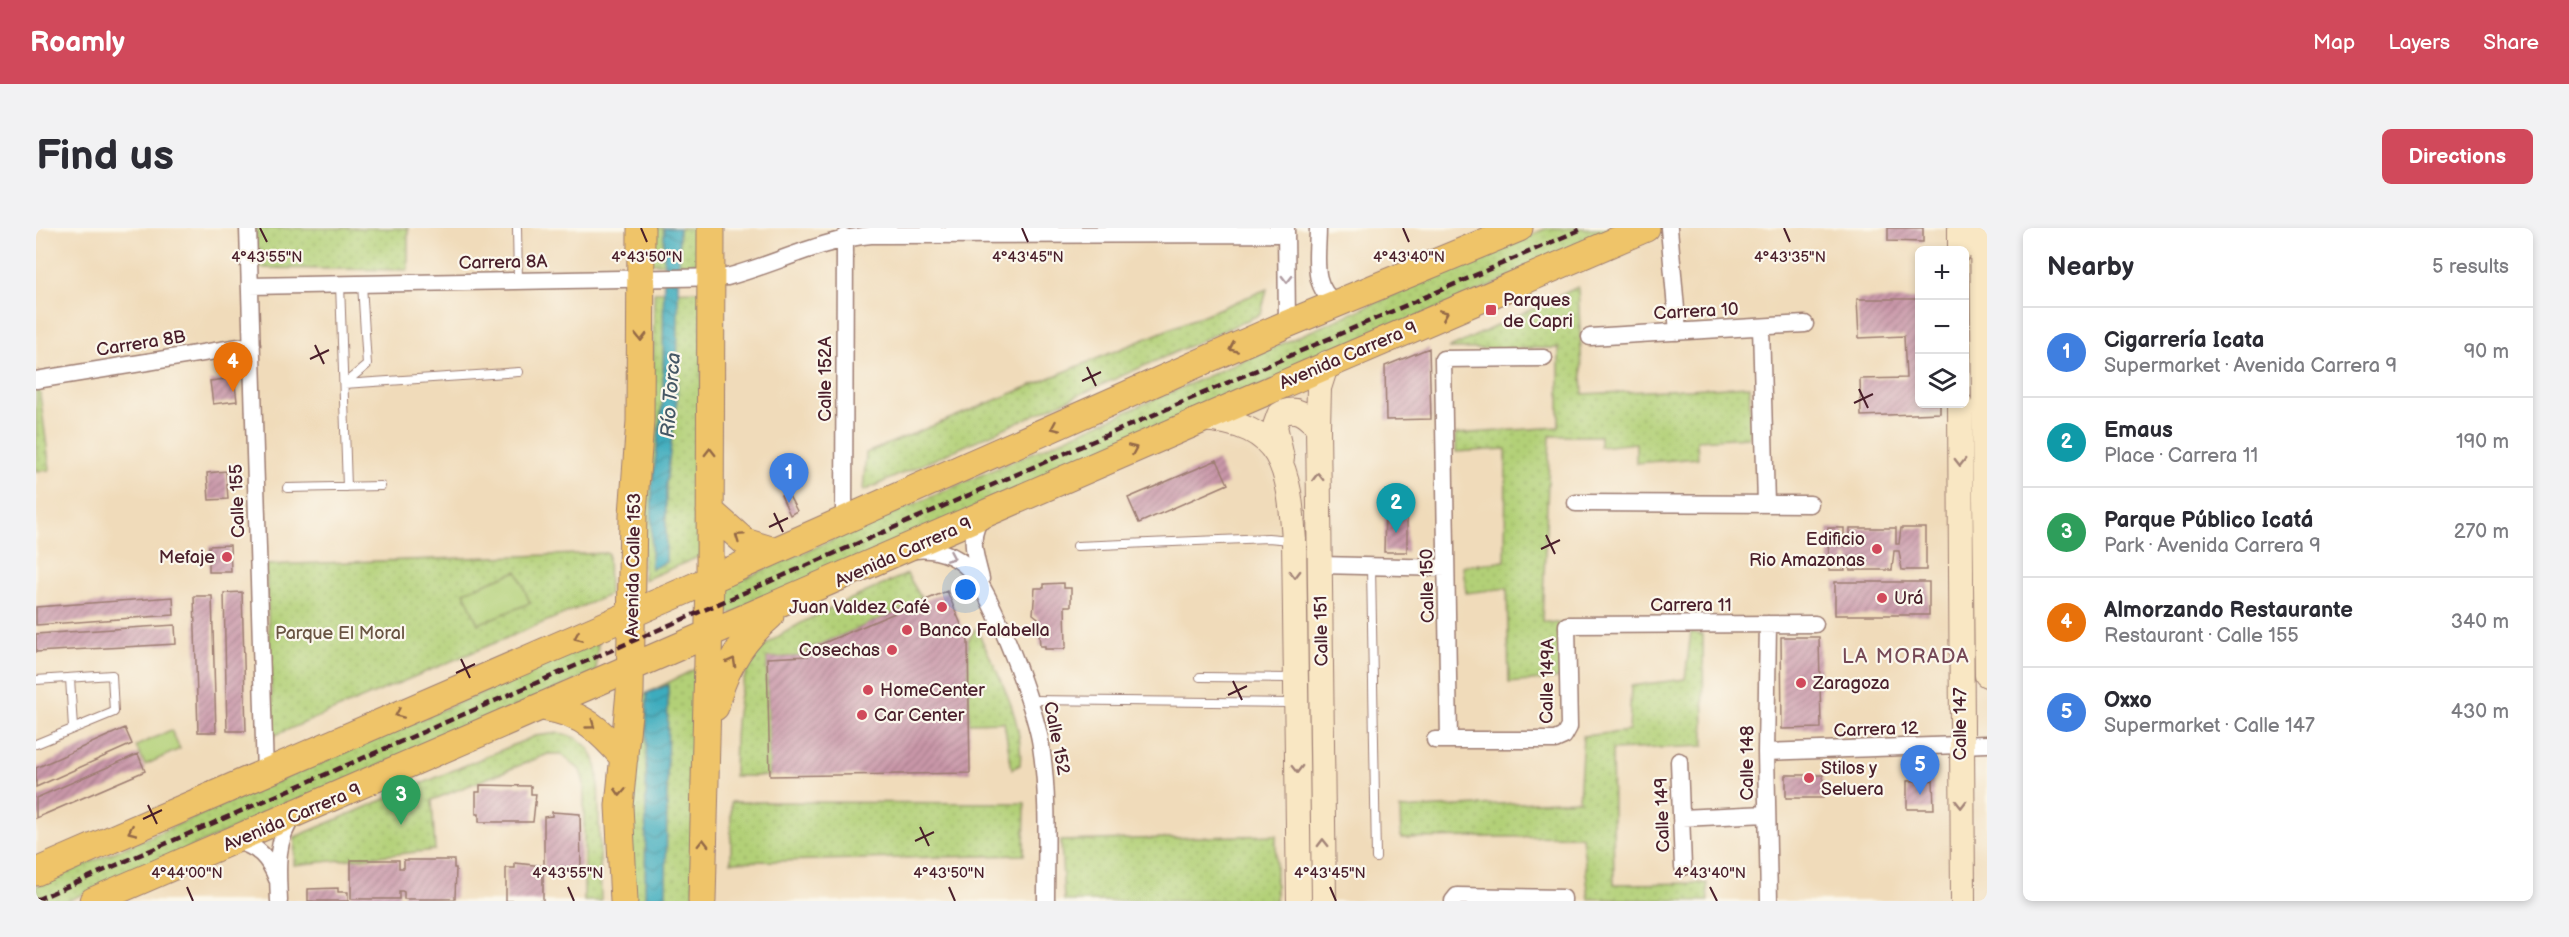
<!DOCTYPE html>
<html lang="en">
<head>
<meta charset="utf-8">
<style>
  body { margin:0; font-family:"Balsamiq Sans",sans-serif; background:#f2f2f3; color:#2b2b33 }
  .controls { position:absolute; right:18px; top:18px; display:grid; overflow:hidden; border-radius:9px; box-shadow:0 3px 9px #0003 }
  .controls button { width:54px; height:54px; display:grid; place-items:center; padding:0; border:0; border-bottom:2px solid #e1e1e2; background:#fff; color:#2b2b33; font:30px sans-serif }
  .you { position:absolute; left:930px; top:362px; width:21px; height:21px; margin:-15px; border:4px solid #fff; border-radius:50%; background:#1a73e8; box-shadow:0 0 0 9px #1a73e833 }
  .badge { display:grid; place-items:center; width:39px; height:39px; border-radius:50%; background:#d1495b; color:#fff; font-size:20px; font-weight:700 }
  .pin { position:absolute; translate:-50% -50px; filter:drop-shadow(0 2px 3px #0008) }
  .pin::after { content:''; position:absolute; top:32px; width:21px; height:18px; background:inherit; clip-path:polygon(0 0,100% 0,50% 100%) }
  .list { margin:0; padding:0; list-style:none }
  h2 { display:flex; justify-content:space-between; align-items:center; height:78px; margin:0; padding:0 24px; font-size:26px }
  h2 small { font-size:20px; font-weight:400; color:#7c7c81 }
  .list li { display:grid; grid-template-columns:39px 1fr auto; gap:18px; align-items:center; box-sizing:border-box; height:90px; padding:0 24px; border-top:2px solid #e1e1e2 }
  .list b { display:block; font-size:22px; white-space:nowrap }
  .list p { margin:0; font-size:20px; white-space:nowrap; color:#7c7c81 }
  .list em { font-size:20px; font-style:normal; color:#7c7c81 }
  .icon { flex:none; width:33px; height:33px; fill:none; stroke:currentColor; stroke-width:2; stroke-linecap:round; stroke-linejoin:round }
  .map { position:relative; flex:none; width:1951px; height:673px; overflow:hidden; border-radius:9px }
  header { display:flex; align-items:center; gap:36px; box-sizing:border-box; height:84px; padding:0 30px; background:#d1495b; color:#fff }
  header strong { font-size:28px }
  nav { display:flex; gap:33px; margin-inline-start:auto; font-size:21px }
  .intro { display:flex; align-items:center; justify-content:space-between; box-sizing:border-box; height:144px; padding:0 36px }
  h1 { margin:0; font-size:42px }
  .button { padding:15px 27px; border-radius:9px; background:#d1495b; color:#fff; font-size:21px; font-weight:700 }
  main { display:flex; gap:36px; padding:0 36px }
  aside { flex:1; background:#fff; border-radius:9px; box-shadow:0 3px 9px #0003 }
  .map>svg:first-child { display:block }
  .grass { fill:url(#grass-dots); stroke:#7e7851; stroke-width:1.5 }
  .garden { fill:#b2d077; stroke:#7e7851; stroke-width:1.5 }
  .water { fill:url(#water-waves); stroke:#446674; stroke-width:1.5 }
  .building { fill:url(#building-hatch) }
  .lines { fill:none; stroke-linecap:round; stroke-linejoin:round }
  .lane-casing { stroke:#9d7d72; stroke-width:10 }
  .street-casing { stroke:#9d7d72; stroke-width:19 }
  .secondary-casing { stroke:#9d7d72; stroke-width:26 }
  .primary-casing { stroke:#9d7d72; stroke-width:29 }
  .lane { stroke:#fff; stroke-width:8 }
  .street { stroke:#fff; stroke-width:16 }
  .secondary { stroke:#f9e7c3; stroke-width:24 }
  .primary { stroke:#efc469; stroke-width:27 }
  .rail { stroke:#4a1f2b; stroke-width:4.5; stroke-dasharray:9 4.5; stroke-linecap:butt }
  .oneway { stroke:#ae9aa0 }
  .oneway2 { stroke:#946947 }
  .oneway3 { stroke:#a28377 }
  .ticks { fill:none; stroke:#4a1f2b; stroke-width:2 }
  .poi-dot { fill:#d1495b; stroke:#fbf7ec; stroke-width:2 }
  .labels { text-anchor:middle; stroke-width:4.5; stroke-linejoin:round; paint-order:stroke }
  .street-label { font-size:18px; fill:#4a1f2b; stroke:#fbf7ec }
  .poi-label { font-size:18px; fill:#4a1f2b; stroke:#fbf7ec; text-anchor:start }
  .park-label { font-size:18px; fill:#695442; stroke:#fbf7ec }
  .water-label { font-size:20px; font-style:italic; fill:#455765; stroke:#fbf7ec }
  .neighbourhood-label { font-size:20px; letter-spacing:1.5px; fill:#764957; stroke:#fbf7ec }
  .ticks-label { font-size:15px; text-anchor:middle; fill:#4a1f2b; stroke:#fbf7ec; stroke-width:4.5; stroke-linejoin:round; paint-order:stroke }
</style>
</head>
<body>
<header>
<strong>Roamly</strong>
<nav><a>Map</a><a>Layers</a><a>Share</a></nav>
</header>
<div class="intro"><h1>Find us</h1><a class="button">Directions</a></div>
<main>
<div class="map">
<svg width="1951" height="673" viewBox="0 0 1951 673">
  <defs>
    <pattern id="grass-dots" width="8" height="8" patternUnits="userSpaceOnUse" patternTransform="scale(1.5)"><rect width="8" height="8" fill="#b2d077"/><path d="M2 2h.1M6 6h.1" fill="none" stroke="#9bb267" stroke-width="1.8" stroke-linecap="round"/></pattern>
    <pattern id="water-waves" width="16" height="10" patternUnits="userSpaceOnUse" patternTransform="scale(1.5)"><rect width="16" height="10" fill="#3eacbd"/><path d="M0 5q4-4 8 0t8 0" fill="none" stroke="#368b9a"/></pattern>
    <pattern id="building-hatch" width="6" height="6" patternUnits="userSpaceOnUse" patternTransform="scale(1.5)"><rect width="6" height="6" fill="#c997a9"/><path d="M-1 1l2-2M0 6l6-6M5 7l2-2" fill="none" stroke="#a57b8a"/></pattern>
  </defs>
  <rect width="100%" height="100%" fill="#fbf7ec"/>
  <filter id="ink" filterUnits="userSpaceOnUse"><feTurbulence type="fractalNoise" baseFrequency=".0167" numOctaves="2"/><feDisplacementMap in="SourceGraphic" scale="12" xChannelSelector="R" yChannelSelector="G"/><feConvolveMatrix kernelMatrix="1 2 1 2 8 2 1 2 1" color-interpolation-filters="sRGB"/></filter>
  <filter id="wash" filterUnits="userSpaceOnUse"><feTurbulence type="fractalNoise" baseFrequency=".008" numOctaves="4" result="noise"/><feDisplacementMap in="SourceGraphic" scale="24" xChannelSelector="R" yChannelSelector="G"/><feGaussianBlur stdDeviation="1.35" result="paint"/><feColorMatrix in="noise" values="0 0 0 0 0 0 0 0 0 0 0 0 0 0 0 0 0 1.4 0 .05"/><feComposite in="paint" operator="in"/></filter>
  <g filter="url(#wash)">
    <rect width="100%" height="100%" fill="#f0dbba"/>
    <!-- grass -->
    <path class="grass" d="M220 0H372V42L220 40Z
      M612 0H664V36L612 35Z
      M1511 0H1588L705 384 687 386 682 375 684 361Z
      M1542 59 1547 166 1714 158 1713 209 1661 212 1662 230 1600 235V215L1564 219V208H1514L1506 393 1525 396 1526 450 1473 455 1471 360 1430 365 1427 338 1469 333 1470 221 1420 224V206L1523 199V120L1412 121Z
      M1231 61 1225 86 827 263 830 225Z
      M665 63 667 327 608 352 605 296 617 166 618 64Z
      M2 151 14 242 0 243V152Z
      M572 325 573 367 237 508 230 337Z
      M871 346 887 373 771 422 772 428 731 430 734 548H698C699 510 698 471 714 435 729 403 836 363 871 346Z
      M940 400C959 441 989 490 984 537L976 541 968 494 933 495 932 413Z
      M1655 404 1667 407 1668 518 1576 522 1578 656 1671 655 1672 673 1553 671 1546 608 1365 610 1364 581 1543 572 1547 508 1593 503 1595 458 1649 451Z
      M562 414 560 444 31 673H0V658Z
      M661 440 657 673H597L593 624 605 468Z
      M523 505C548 509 559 523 562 548L565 673H548V555L544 542 525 526H512L396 572 399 622 258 637 259 609 499 508Z
      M695 574 989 575 988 627 695 634Z
      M1240 607V673H1028L1025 613Z"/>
    <!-- garden -->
    <path class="garden" d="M481 343 494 375 442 396 428 364Z
      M135 502 144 521 109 537 100 518Z"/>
    <!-- water -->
    <path class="water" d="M628 0H643L641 171 630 256V334L615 341 616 258 627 171Z
      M632 457 630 673H609L611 465Z"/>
    <g id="blocks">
      <!-- building -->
      <path class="building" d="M1852 0H1887V14L1852 13Z
        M1821 71H1884V176H1904V185L1825 188 1824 151 1870 150 1868 108 1823 110Z
        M1393 120 1395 191 1350 192 1349 138Z
        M198 150 201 173 177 176 174 153Z
        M1181 232 1192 256 1103 295 1092 270Z
        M190 243 192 271 173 272 171 245Z
        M751 264 761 283 754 287 745 267Z
        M1349 285 1371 286V324H1348Z
        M1792 300H1808V318H1814V300H1860V316H1863L1865 300H1890V342H1866L1863 323H1858L1856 342H1814V329H1809V342H1793Z
        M194 317 195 344H173V318Z
        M1799 354H1893V387H1799Z
        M1028 355V360H1035V378H1029L1030 418 1028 421H1009V418H1004L1002 390 997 386 999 360H1008V356Z
        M911 363 932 413 934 545 734 548 731 430 772 428 771 422Z
        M206 364 210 503H191L188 365Z
        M158 368H176L180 504H162Z
        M137 369 138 387 0 397V379Z
        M139 397 140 416 0 424V406Z
        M1745 409H1783L1785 500 1746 501Z
        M89 500 96 516 0 559V540Z
        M102 526 109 543 0 590V570Z
        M1750 547H1787V570H1750Z
        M1897 552 1898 581H1871V553Z
        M444 557 495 558V566H500L497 594H443V586H440V564H444Z
        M516 584 544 586 545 640H537V644H515V640H508V589L516 588Z
        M315 632H363V640H368V632H418V640H420L419 671H368V664L366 663H363V671H315Z
        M479 635 507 638V673H470V640H479Z
        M302 660V664H312V673H272V661Z"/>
    </g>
  </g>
  <g filter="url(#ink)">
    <use href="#blocks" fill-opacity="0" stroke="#9d7d72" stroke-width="1.5"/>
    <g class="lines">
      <!-- lane casing -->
      <g class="lane-casing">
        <path id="lane" d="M481 0 482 53
          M304 56 311 259
          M309 155 331 137 326 56
          M308 156 483 144
          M251 260 345 258
          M1041 318 1232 310 1255 312
          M1335 338 1340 630
          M1164 449 1257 450
          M34 450 37 500
          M0 452 76 447 78 484 0 516
          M995 472 1257 475"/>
      </g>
      <!-- street casing -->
      <g class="street-casing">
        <path id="street" d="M212 0 229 545
          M1250 0 1251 96
          M1282 0C1282 27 1274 60 1301 75
          M1633 0 1642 104
          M214 58 691 49C740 36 784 12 835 7L1250 6
          M1725 99 1730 276
          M1554 109 1769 96
          M0 152 216 117
          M1540 275 1774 276
          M808 292 809 9
          M879 322C899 320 919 326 933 341 956 363 1001 484 1005 518 1013 569 1010 621 1010 673
          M1284 337 1410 340
          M945 351C940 330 930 305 948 288
          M1732 396 1730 524 1733 673
          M1399 512H1519L1528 508 1533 499 1531 397 1779 396
          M1413 512 1407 131 1508 130
          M1730 524 1951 516
          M1643 533 1647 639
          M1645 590 1731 586
          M199 613C222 618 233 630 241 651
          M243 673C242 644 238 614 257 589
          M1417 673 1421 668 1527 670V673"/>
      </g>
      <!-- secondary casing -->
      <g class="secondary-casing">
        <path id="secondary" d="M1924 0V22
          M1946 0 1951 447
          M1924 176 1927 673
          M1165 191C1247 196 1253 240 1258 312L1263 673
          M1246 230 1239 198 1243 187C1259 176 1271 188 1282 199
          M1288 673 1282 199 1283 160 1291 135"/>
      </g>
      <!-- primary casing -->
      <g class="primary-casing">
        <path id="primary" d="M674 283 709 314 738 323
          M679 479C687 442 706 412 734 388
          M511 480C546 485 566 504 588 530
          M0 644 637 368 1251 96 1483 0
          M57 673C577 453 1091 221 1610 0
          M588 673 583 578 594 464 597 286 604 193 605 0
          M666 673 674 352 675 0"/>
      </g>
      <!-- lane -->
      <use href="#lane" class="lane"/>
      <!-- street -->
      <use href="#street" class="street"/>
      <!-- secondary -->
      <use href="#secondary" class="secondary"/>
      <!-- primary -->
      <use href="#primary" class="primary"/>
      <!-- rail -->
      <path class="rail" d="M0 672 1548 0"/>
    </g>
    <!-- one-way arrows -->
    <defs><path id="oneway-chevron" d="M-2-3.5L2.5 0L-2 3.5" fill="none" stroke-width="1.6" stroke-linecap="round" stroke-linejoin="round" transform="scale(1.5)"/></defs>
    <g class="oneway">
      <use href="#oneway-chevron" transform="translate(1251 51) rotate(90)"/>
      <use href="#oneway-chevron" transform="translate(915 329) rotate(24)"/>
    </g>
    <g class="oneway2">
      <use href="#oneway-chevron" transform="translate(1408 86) rotate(-23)"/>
      <use href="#oneway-chevron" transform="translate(605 109) rotate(90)"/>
      <use href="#oneway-chevron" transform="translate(1197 120) rotate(156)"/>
      <use href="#oneway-chevron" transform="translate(1019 199) rotate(156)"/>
      <use href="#oneway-chevron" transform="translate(1097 221) rotate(-24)"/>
      <use href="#oneway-chevron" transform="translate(674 224) rotate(-90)"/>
      <use href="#oneway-chevron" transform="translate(703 309) rotate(-145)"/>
      <use href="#oneway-chevron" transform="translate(542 409) rotate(157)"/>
      <use href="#oneway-chevron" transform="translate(696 434) rotate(-61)"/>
      <use href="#oneway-chevron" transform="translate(363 486) rotate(156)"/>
      <use href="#oneway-chevron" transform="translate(555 497) rotate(36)"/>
      <use href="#oneway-chevron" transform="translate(584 564) rotate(93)"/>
      <use href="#oneway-chevron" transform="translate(96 603) rotate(157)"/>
      <use href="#oneway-chevron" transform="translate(667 615) rotate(-89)"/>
    </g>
    <g class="oneway3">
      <use href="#oneway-chevron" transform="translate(1924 234) rotate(90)"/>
      <use href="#oneway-chevron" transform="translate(1282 249) rotate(-91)"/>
      <use href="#oneway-chevron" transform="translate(1259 346) rotate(89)"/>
      <use href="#oneway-chevron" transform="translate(1261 541) rotate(89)"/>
      <use href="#oneway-chevron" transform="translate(1925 576) rotate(89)"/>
      <use href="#oneway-chevron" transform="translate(1287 615) rotate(-91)"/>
    </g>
  </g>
  <!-- ticks -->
  <path class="ticks" d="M224 0 231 14M605 0 611 14M986 0 992 14M1367 0 1373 14M1748 0 1754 14M279 117 288 136M274 131 293 122M1051 139 1060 158M1046 153 1065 144M1823 161 1832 180M1818 175 1837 166M738 285 747 304M733 299 752 290M1510 307 1519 326M1505 321 1524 312M425 431 434 450M420 445 439 436M1197 453 1206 472M1192 467 1211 458M112 577 121 596M107 591 126 582M884 599 893 618M879 613 898 604M151 659 157 673M532 659 538 673M913 659 919 673M1294 659 1300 673M1674 659 1681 673"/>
  <!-- markers -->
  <g class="poi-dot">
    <rect x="1449" y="76" width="12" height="12" rx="3"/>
    <circle cx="1841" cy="321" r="6"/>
    <circle cx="191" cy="329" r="6"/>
    <circle cx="1846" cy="370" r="6"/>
    <circle cx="906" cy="379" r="6"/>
    <circle cx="871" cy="402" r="6"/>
    <circle cx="856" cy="422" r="6"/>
    <circle cx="1765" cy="455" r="6"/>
    <circle cx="832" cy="462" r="6"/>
    <circle cx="826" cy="487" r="6"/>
    <circle cx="1773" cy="550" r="6"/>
  </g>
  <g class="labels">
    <!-- street labels -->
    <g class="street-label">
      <text transform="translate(467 34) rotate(-1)" y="6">Carrera 8A</text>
      <text transform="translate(1660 83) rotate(-3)" y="6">Carrera 10</text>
      <text transform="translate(105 115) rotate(-9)" y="6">Carrera 8B</text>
      <text transform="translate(1312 127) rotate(-23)" y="6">Avenida Carrera 9</text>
      <text transform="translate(789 151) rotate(-90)" y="6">Calle 152A</text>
      <text transform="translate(201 273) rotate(-92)" y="6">Calle 155</text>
      <text transform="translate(867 324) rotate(-24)" y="6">Avenida Carrera 9</text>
      <text transform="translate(597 337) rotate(-89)" y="6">Avenida Calle 153</text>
      <text transform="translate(1391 358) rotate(-91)" y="6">Calle 150</text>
      <text x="1655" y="383">Carrera 11</text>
      <text transform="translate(1285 403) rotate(-91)" y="6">Calle 151</text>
      <text transform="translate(1511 453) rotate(-89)" y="6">Calle 149A</text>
      <text transform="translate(1924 496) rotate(-90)" y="6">Calle 147</text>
      <text transform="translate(1840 501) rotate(-2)" y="6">Carrera 12</text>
      <text transform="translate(1021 510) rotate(79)" y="6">Calle 152</text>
      <text transform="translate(1711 535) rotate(-90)" y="6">Calle 148</text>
      <text transform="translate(1626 587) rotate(-92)" y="6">Calle 149</text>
      <text transform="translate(256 589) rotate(-23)" y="6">Avenida Carrera 9</text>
    </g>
    <!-- poi labels -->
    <g class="poi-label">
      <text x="1467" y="78">Parques<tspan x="1467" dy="21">de Capri</tspan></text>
      <text x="1829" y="317" text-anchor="end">Edificio<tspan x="1829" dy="21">Rio Amazonas</tspan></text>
      <text x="179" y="335" text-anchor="end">Mefaje</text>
      <text x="1858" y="376">Urá</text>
      <text x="894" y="385" text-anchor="end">Juan Valdez Café</text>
      <text x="883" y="408">Banco Falabella</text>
      <text x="844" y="428" text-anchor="end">Cosechas</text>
      <text x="1777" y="461">Zaragoza</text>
      <text x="844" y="468">HomeCenter</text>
      <text x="838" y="493">Car Center</text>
      <text x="1785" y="546">Stilos y<tspan x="1785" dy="21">Seluera</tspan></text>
    </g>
    <!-- park labels -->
    <g class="park-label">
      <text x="304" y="411">Parque El Moral</text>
    </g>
    <!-- water labels -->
    <g class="water-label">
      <text transform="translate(634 167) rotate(-86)" y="7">Río Torca</text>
    </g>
    <!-- neighbourhood labels -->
    <g class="neighbourhood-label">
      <text x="1870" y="435">LA MORADA</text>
    </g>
  </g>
  <g class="ticks-label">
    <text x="231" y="34">4°43'55"N</text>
    <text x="611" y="34">4°43'50"N</text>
    <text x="992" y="34">4°43'45"N</text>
    <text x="1754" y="34">4°43'35"N</text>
    <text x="1373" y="34">4°43'40"N</text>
    <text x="151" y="650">4°44'00"N</text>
    <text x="532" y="650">4°43'55"N</text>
    <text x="913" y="650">4°43'50"N</text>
    <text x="1294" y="650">4°43'45"N</text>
    <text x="1674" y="650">4°43'40"N</text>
  </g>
</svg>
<div class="controls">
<button>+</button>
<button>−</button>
<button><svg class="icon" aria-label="layers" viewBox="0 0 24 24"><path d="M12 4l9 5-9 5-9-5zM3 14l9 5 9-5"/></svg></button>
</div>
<div class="you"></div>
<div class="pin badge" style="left:753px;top:275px;background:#3f7fe0">1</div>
<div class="pin badge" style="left:1360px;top:305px;background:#0f9aa8">2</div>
<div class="pin badge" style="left:365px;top:597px;background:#2e9e5b">3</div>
<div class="pin badge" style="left:197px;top:164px;background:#e8710a">4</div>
<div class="pin badge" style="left:1884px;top:567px;background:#3f7fe0">5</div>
</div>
<aside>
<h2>Nearby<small>5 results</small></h2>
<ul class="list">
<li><span class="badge" style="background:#3f7fe0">1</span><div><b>Cigarrería Icata</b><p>Supermarket · Avenida Carrera 9</p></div><em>90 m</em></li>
<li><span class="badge" style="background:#0f9aa8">2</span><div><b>Emaus</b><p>Place · Carrera 11</p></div><em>190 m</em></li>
<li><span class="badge" style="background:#2e9e5b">3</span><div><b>Parque Público Icatá</b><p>Park · Avenida Carrera 9</p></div><em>270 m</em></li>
<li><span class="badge" style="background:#e8710a">4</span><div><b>Almorzando Restaurante</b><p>Restaurant · Calle 155</p></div><em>340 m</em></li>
<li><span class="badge" style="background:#3f7fe0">5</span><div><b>Oxxo</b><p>Supermarket · Calle 147</p></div><em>430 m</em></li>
</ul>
</aside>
</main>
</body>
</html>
